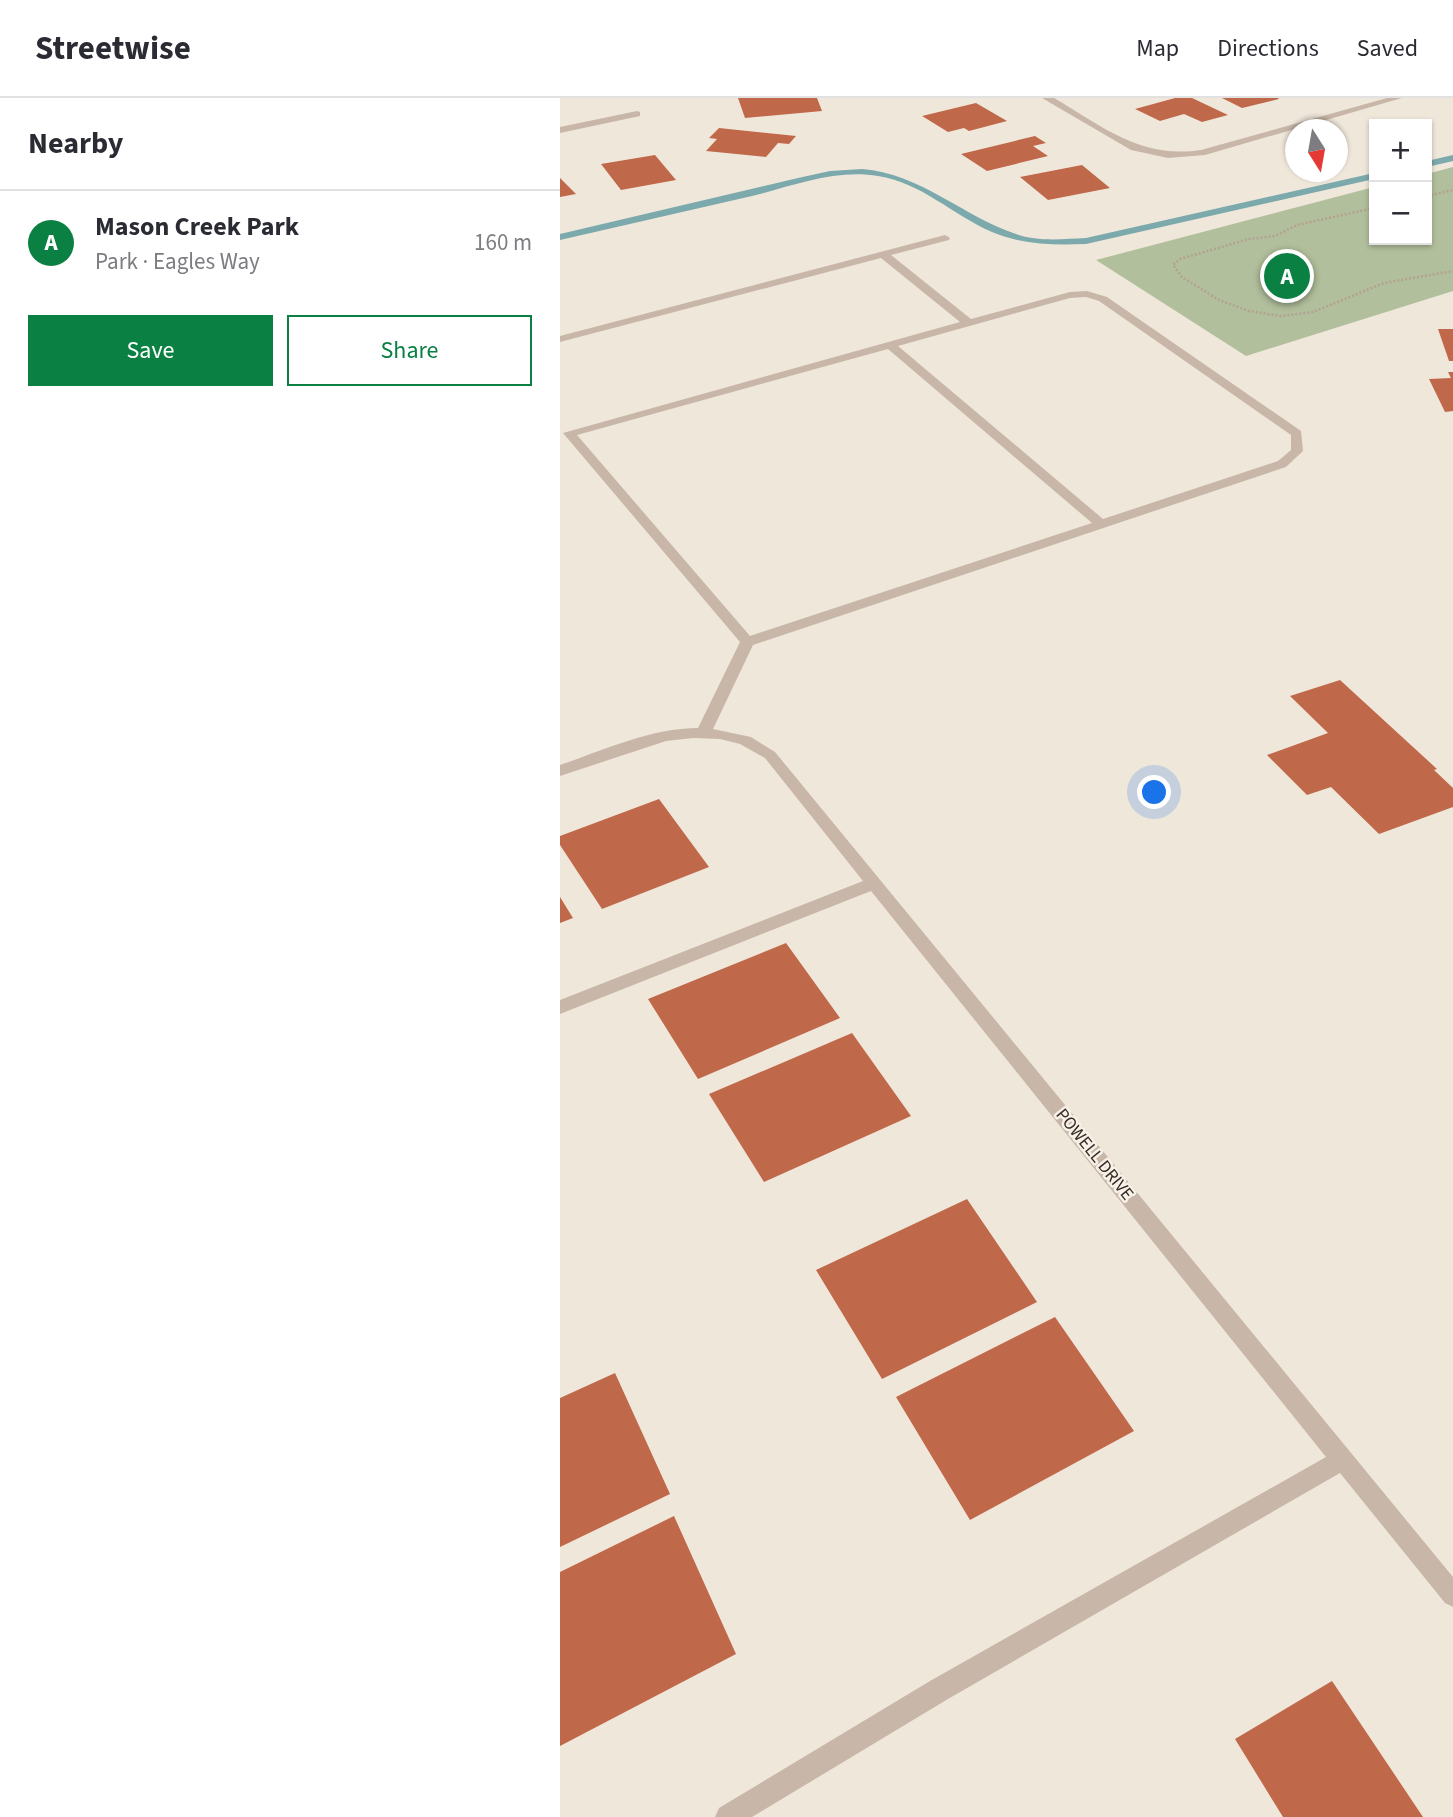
<!DOCTYPE html>
<html lang="en">
<head>
<meta charset="utf-8">
<style>
  body { margin:0; font-family:"Source Sans 3",sans-serif; background:#f2f2f3; color:#2b2b33 }
  .controls { position:absolute; right:21px; top:21px; display:grid; overflow:hidden; border-radius:0px; box-shadow:0 2px 5px #0004 }
  .controls button { width:63px; height:63px; display:grid; place-items:center; padding:0; border:0; border-bottom:2px solid #e1e1e2; background:#fff; color:#2b2b33; font:35px sans-serif }
  .compass { position:absolute; left:725px; top:21px; width:63px; height:63px; border-radius:50%; background:#fff; box-shadow:0 2px 5px #0004; rotate:169deg }
  .you { position:absolute; left:595px; top:695px; width:24px; height:24px; margin:-18px; border:5px solid #fff; border-radius:50%; background:#1a73e8; box-shadow:0 0 0 10px #1a73e833 }
  .badge { display:grid; place-items:center; width:46px; height:46px; border-radius:50%; background:#0b8043; color:#fff; font-size:23px; font-weight:700 }
  .pin { position:absolute; translate:-50% -50%; border:4px solid #fff; box-shadow:0 2px 7px #0006 }
  .list { margin:0; padding:0; list-style:none }
  h2 { display:flex; justify-content:space-between; align-items:center; height:91px; margin:0; padding:0 28px; font-size:30px }
  h2 small { font-size:23px; font-weight:400; color:#7c7c81 }
  .list li { display:grid; grid-template-columns:46px 1fr auto; gap:21px; align-items:center; box-sizing:border-box; height:105px; padding:0 28px; border-top:2px solid #e1e1e2 }
  .list b { display:block; font-size:26px; white-space:nowrap }
  .list p { margin:0; font-size:23px; white-space:nowrap; color:#7c7c81 }
  .list em { font-size:23px; font-style:normal; color:#7c7c81 }
  .actions { display:flex; gap:14px; padding:21px 28px }
  .actions a { flex:1; padding:16px 0; border:2px solid #0b8043; border-radius:0px; text-align:center; font-size:24px; color:#0b8043 }
  .actions .main { background:#0b8043; color:#fff }
  .map { position:relative; flex:none; width:893px; height:1719px; overflow:hidden }
  header { display:flex; align-items:center; gap:42px; box-sizing:border-box; height:98px; padding:0 35px; background:#fff; border-bottom:2px solid #e1e1e2 }
  header strong { font-size:33px }
  nav { display:flex; gap:38px; margin-inline-start:auto; font-size:24px }
  main { display:flex }
  aside { flex:1; background:#fff }
  .map>svg:first-child { display:block }
  .green { fill:#b2bf9c }
  .lines { fill:none; stroke-linecap:round; stroke-linejoin:round }
  .stream { fill:#7ba9ac; fill-rule:evenodd }
  .building { fill:#c0684a }
  .path { stroke:#b3a192; stroke-width:2.5; stroke-dasharray:2 2; stroke-linecap:butt }
  .minor { fill:#c8b7a8; fill-rule:evenodd }
  .labels { text-anchor:middle; stroke-width:5; stroke-linejoin:round; paint-order:stroke }
  .street-label { font-size:18px; fill:#352c28; stroke:#f8f1e7 }
</style>
</head>
<body>
<header>
<strong>Streetwise</strong>
<nav><a>Map</a><a>Directions</a><a>Saved</a></nav>
</header>
<main>
<aside>
<h2>Nearby<small></small></h2>
<ul class="list">
<li><span class="badge">A</span><div><b>Mason Creek Park</b><p>Park · Eagles Way</p></div><em>160 m</em></li>
</ul>
<div class="actions"><a class="main">Save</a><a>Share</a></div>
</aside>
<div class="map">
<svg width="893" height="1719" viewBox="0 0 893 1719">
  <rect width="100%" height="100%" fill="#f0e7db"/>
  <!-- green -->
  <path class="green" d="M893 69V193L686 258 536 162 814 89V142H867V76Z"/>
  <g class="lines">
    <!-- stream -->
    <path class="stream" d="M893 57V63L867 69V63Z
      M302 71C362 76 402 118 456 136 478 144 503 141 526 140L814 75V81L526 146C493 147 463 147 432 134 393 117 360 84 318 78 275 71 233 88 192 98 128 113 64 127 0 142V136L238 80 270 73Z"/>
  </g>
  <!-- building -->
  <path class="building" d="M178 0H257L262 13 185 20Z
    M615 0H632L668 17 642 24 624 16 600 23 575 11Z
    M662 0H718L719 1 682 10Z
    M416 5 447 23 409 33 404 30 388 34 362 18Z
    M159 30 236 38 229 46 218 45 206 59 146 53 157 41 149 40Z
    M475 38 486 45 473 48 488 58 427 73 401 56Z
    M95 57 116 82 61 92 41 66Z
    M522 67 550 90 488 102 460 79Z
    M0 80 16 96 0 99Z
    M878 231H893V263H889Z
    M888 274H893V313L885 314 869 281 891 280Z
    M780 582 877 671 874 672 893 690V709L819 736 771 689 747 697 707 657 768 635 730 598Z
    M99 701 149 769 42 811 0 747V738Z
    M0 799 13 820 0 825Z
    M226 845 280 920 138 981 88 901Z
    M292 935 351 1018 204 1084 149 996Z
    M407 1101 477 1204 322 1281 256 1172Z
    M495 1219 574 1333 410 1422 336 1299Z
    M55 1275 110 1396 0 1449V1300Z
    M114 1418 176 1556 0 1648V1474Z
    M772 1583 863 1719H723L675 1641Z"/>
  <g class="lines">
    <!-- path -->
    <path class="path" d="M867 98 893 92
      M814 110 737 127 715 138 689 141 620 161 613 167 622 179 659 202 689 213 721 218 753 214 824 185 893 173"/>
    <!-- minor -->
    <path class="minor" d="M482 0H494C544 29 580 61 641 52L827 0H842L645 57 608 60 571 52Z
      M77 13 80 14V18L0 35V29Z
      M385 137 390 140 389 142 331 157 411 221 510 194 527 193 547 199 741 333 743 353 726 369 193 547 153 631 191 639 215 654 893 1479V1509L885 1505 780 1375 388 1601 192 1719H155L159 1710 370 1583 766 1359 311 793 0 916V902L303 783 205 660 180 646 160 641 133 640 106 643 0 678V667C44 652 91 630 138 630L180 544 3 335 400 224 321 160 0 244V238ZM526 199 539 203 731 337V352L718 363 543 421 338 248 510 200ZM328 251 532 425 190 538 17 337Z"/>
  </g>
  <g class="labels">
    <!-- street labels -->
    <g class="street-label">
      <text transform="translate(535 1056) rotate(51)" y="6">POWELL DRIVE</text>
    </g>
  </g>
</svg>
<div class="controls">
<button>+</button>
<button>−</button>
</div>
<svg class="compass" viewBox="-18 -18 36 36"><path d="M0-13l5 13h-10z" fill="#e53935"/><path d="M0 13l5-13h-10z" fill="#7c7c81"/></svg>
<div class="you"></div>
<div class="pin badge" style="left:727px;top:178px">A</div>
</div>
</main>
</body>
</html>
